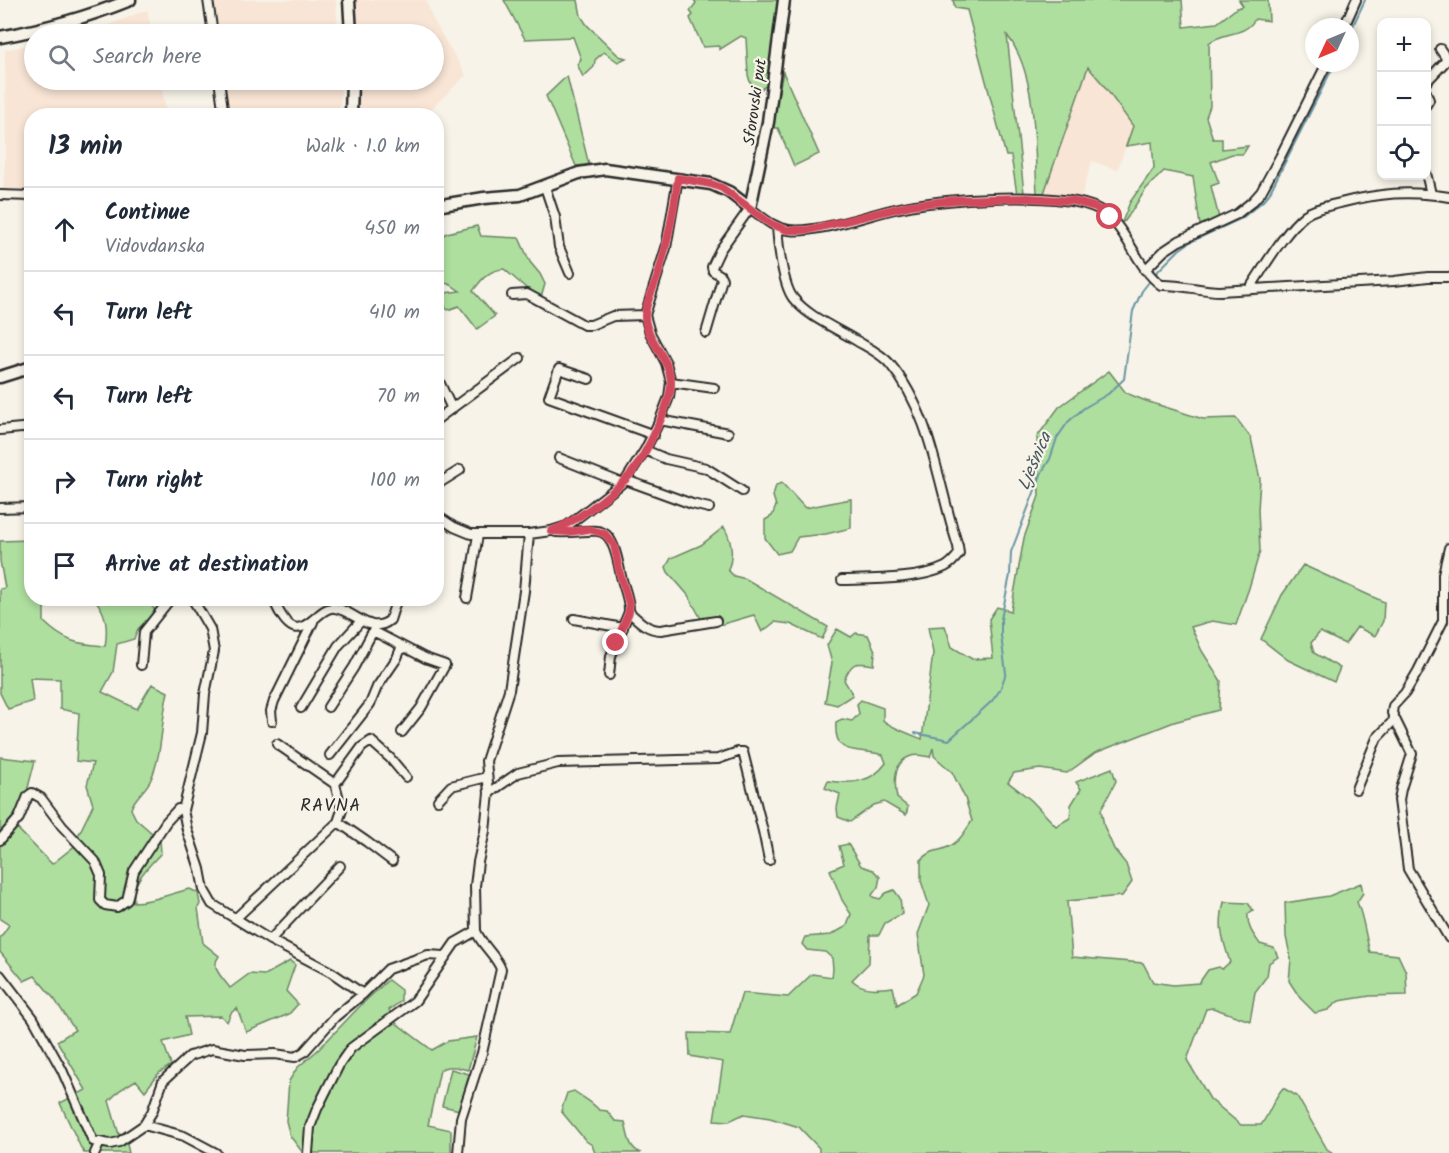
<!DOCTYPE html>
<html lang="en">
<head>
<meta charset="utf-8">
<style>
  body { margin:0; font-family:Kalam,sans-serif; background:#f2f2f3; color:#1f2937 }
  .controls { position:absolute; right:18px; top:18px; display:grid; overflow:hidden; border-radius:12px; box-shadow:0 3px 9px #0003 }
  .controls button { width:54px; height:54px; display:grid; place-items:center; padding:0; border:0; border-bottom:2px solid #e0e1e3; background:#fff; color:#1f2937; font:30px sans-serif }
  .compass { position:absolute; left:1305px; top:18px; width:54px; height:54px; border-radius:50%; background:#fff; box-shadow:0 3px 9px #0003; rotate:226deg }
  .stop { position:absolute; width:18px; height:18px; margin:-14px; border:4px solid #d1495b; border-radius:50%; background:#fff }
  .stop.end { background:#d1495b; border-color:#fff; box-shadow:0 2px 6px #0008 }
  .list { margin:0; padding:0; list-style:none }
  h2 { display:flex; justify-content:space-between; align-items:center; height:78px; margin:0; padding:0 24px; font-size:26px }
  h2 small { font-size:20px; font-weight:400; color:#747a83 }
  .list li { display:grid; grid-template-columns:39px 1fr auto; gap:18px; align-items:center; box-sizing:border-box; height:84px; padding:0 24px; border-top:2px solid #e0e1e3 }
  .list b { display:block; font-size:22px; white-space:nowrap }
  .list p { margin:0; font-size:20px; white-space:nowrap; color:#747a83 }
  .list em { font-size:20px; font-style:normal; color:#747a83 }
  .icon { flex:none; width:33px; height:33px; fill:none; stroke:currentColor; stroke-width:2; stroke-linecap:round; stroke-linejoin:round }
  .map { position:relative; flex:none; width:1449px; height:1153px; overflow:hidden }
  .search { position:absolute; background:#fff; box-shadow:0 3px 9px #0003; left:24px; top:24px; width:420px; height:66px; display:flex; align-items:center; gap:15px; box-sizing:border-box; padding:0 21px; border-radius:33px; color:#747a83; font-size:22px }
  .panel { position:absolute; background:#fff; box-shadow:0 3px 9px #0003; left:24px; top:108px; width:420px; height:498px; border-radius:24px }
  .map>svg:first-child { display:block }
  .built { fill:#f8e5d5 }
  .green { fill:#aedf9f; stroke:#6c8565; stroke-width:1.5 }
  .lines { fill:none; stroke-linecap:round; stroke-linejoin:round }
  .stream { stroke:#6995a4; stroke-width:2 }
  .street-casing { stroke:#2b2b2b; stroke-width:12 }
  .secondary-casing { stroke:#2b2b2b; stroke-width:15 }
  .street { stroke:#f7f3e8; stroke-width:8 }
  .secondary { stroke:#f7f3e8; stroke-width:10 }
  .route { stroke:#d1495b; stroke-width:8 }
  .labels { text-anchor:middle; stroke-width:4.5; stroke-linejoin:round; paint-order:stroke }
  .street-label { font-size:16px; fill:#2b2b2b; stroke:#f7f3e8 }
  .water-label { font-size:18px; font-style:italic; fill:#45575d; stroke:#f7f3e8 }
  .neighbourhood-label { font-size:18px; letter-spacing:1.5px; fill:#2b2b2b; stroke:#f7f3e8 }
</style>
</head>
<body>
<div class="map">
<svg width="1449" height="1153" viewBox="0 0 1449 1153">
  <rect width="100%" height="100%" fill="#f7f3e8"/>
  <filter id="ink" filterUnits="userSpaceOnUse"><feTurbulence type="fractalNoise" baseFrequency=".0167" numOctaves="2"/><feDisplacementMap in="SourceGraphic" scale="12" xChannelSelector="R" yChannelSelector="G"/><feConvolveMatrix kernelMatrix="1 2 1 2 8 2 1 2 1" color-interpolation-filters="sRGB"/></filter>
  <g filter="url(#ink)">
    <!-- built -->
    <path class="built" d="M214 0H336L338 34H219Z
      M353 0H426L432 18 466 75 425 115H356L357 80H434V34H355Z
      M147 10 152 34H80L90 32Z
      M34 44V80H160L167 115 32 116 31 191 3 190 6 149 5 50Z
      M1087 67 1102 83 1134 126 1117 170 1092 161 1081 198 1044 193Z
      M224 80H340L341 98 338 115H229Z"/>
    <!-- green -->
    <path class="green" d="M504 0H578L581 16 587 25 619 56 626 58 618 62 604 52 595 60 594 67 583 77 577 64 581 59 573 37 525 39Z
      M694 0H781L768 84 761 89 750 82 748 75 746 38 741 36 719 50V46L703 47 690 18 693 15 690 11 696 3Z
      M953 0H1182L1184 27 1217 23 1237 8 1243 6 1239 0H1268L1269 21 1255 19C1245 37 1223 31 1209 43L1210 106 1206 117 1213 139H1222V149L1248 146 1243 154H1232L1211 162 1219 183 1211 186 1219 218 1200 225 1193 177 1164 171 1146 189 1125 221 1122 222 1130 202 1154 168 1152 142 1126 146 1133 126 1102 83 1088 67 1044 193H1037C1034 145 1038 75 1007 35L1024 193 1017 194 1011 156H1006L967 10 955 8Z
      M783 72 819 154 794 166 778 128H771Z
      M567 76 589 165 576 166 546 96Z
      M477 226 481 236 519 238 530 262 540 274 545 284 541 298 526 288 504 269C488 270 482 279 473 291L495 316 477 329 459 306 448 310 437 300V294L460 291 451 285 437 280 438 238 447 233Z
      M1109 371 1126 393 1146 401 1203 419 1236 418 1251 438 1260 479 1258 510 1260 551 1249 588 1236 625 1212 621 1191 627 1202 651 1221 681 1219 710 1174 722 1095 753 1067 773 1040 769 1014 773 1008 782 1031 800 1056 826 1070 818 1071 805 1081 789 1076 782 1112 768 1116 781 1101 810 1104 826 1114 849 1126 864 1132 882 1122 896 1067 901 1072 957 1143 963 1153 982 1173 985 1199 983 1208 970 1219 967 1222 969 1230 962C1222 938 1218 927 1224 902L1248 903 1253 910 1248 914C1247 927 1253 934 1260 944L1274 948 1278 957 1269 963 1267 976 1255 992 1250 1021 1213 1008 1206 1009 1187 1060 1210 1099 1241 1125H1261C1270 1113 1273 1099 1283 1088L1297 1096 1327 1149 1333 1153H819V1148L799 1127 770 1118 744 1114 729 1121 714 1120 723 1062 690 1056 689 1033 730 1034 742 993 788 997 812 974 832 977 833 969 832 958 825 952 807 950 802 944 805 937 831 935 847 926 851 914 842 900 830 870 844 864 839 846 848 844 861 866 873 870 880 877 878 887 872 895 873 897 880 899 886 893 894 890 900 898 902 914 885 923 879 935H870L869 963 852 980C864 991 878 989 893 987L897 1005 916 993 924 975 918 934 929 905 921 881V860C935 848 934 853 948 847 959 843 966 830 972 821L965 798 952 772 934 756 933 748 930 757C924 756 916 754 911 756 893 762 894 783 897 798L908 807 906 815 884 802 874 805 850 822 838 817 837 808 840 794 825 788 828 781C851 784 872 783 886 763L883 755C859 747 833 759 836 722L842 719 852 721 859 714 857 704 861 700 883 708V720C888 726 912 735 922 739L933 653 928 627 945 626 952 647 972 659 993 658 989 619 997 607 1011 611 1024 538 1039 496 1037 437 1059 407Z
      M782 483 805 508 851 499V528L826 534 798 537 790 551 777 554 765 538V520L772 516 776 506 773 496 776 485Z
      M724 527C732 541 734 555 728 570L734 576 746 579 828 627 822 639 790 624 775 622 762 632 754 615 723 624 705 626 688 595 668 572 666 567 671 558 701 545Z
      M31 540 32 598 44 599V622C65 642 77 644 105 646 108 629 106 611 94 599H145L156 611 138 629 134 639 117 644 113 672 102 692 137 709 152 684 168 692C161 720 163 752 151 779 146 791 134 797 131 809L136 819 160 840 161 853C148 867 131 882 134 902 153 902 172 893 190 889L198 893 200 904 198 908 203 943 219 956C210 968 222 977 230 988L249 974 265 975 290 961 295 965 286 991 298 1004 289 1014 246 1032 237 1008 231 1013 227 1022 221 1016 185 1017 189 1035 163 1042 171 1065 159 1073 145 1091 136 1080 120 1090 109 1101 120 1138 126 1140 129 1153H84L81 1148 60 1103 86 1090 57 1041 75 1030 55 1000 35 976 24 981 0 952V938L9 925 0 919V757L35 761 26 795 14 825 52 864 77 844 78 836 93 805 87 785 93 763 76 761 79 713 60 709V679L30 678 33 701 8 709 0 693V589L5 588 0 561V541Z
      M1303 565 1384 602 1383 621 1375 636 1357 627 1345 644 1320 632 1311 643 1314 653 1340 668 1334 682 1288 660 1261 639 1282 595Z
      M837 629 851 637 856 633 868 635 875 651 874 665C855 662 852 661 844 680L853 695 837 705 825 702 832 663 827 645Z
      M1361 883 1363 893 1357 902C1364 918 1365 935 1370 952L1398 955 1406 972 1407 995 1370 996 1339 1001 1328 1010 1315 1013 1300 998 1289 981 1291 959 1286 937 1285 903 1329 896Z
      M388 980 401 990V1001L389 1010 396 1023 432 1050 448 1041 477 1037 468 1070C459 1068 449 1064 440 1070L428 1125 451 1130V1153H303L290 1136 286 1121 289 1081 297 1068 319 1049 361 1005Z
      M451 1069 469 1074 460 1110 442 1106Z
      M574 1091C583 1098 591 1101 599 1110L607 1111 615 1121 625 1122C628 1134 628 1148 641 1153H595L592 1145 586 1141 561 1111 567 1093Z"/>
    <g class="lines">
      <!-- stream -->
      <path class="stream" d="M1350 32 1365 0
        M915 733 949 740 992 701 1000 690 1006 673 1001 636V619L1010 575 1011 552 1042 472 1050 459 1057 438 1068 422 1084 408 1108 394 1124 379 1133 311 1142 291 1156 273 1179 250 1190 242 1242 218 1263 201 1269 194 1335 63"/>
      <!-- street casing -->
      <g class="street-casing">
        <path id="street" d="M208 0 213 34
          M1344 27 1356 0
          M219 80 224 116
          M1426 82 1445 62 1446 58 1440 49
          M1426 92 1429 100 1426 105
          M1426 173 1431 194
          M545 187 555 217 559 247 570 273
          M0 195 32 196
          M777 227C778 244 783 285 793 298 808 317 836 328 857 341 867 347 882 354 890 364 932 414 938 486 958 546L959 554C955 559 951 564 945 567 919 580 871 579 842 580
          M1145 270 1164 251 1179 241 1237 214 1253 201 1261 192 1280 157 1327 63
          M1250 288C1265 266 1284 232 1305 215 1315 208 1329 206 1340 203 1379 193 1409 190 1449 197
          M512 295 527 294 584 325H591L613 316 645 315
          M706 333 722 279 720 275 713 271 712 267 720 250 750 208C762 217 773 228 789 230 815 234 868 215 895 209 937 198 1061 190 1098 209 1126 223 1134 265 1161 285 1181 284 1200 291 1220 291L1394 281 1428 277H1449
          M436 375 452 409
          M589 379 559 369 549 397 654 435
          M671 382 714 388
          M436 420 520 358
          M660 420 728 433
          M0 430 32 427
          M645 450 666 459 706 468 742 491
          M559 458 622 483
          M626 480 692 504 709 508
          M436 485 460 470
          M0 508 32 507
          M556 532C600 534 609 516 620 571 622 585 630 598 629 612 639 621 647 630 661 630L716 621
          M529 534 551 531 567 526 626 480 645 450 660 420 669 397 671 382 666 363 650 333 645 315 666 248 678 178
          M1449 548 1443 574V621L1418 671 1405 693 1393 706 1392 713 1412 754 1401 789 1399 800 1408 869 1449 938
          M192 598 210 629 214 651 205 694 202 733 183 810 187 830 200 869 204 890 212 904 270 940 331 972 363 994
          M273 598C298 661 315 604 335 608 355 611 370 636 390 620L397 598
          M467 598 478 535
          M574 619 623 628
          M375 626 373 631 425 658 445 665 421 708 402 732
          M141 665 144 632 171 598
          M609 675 611 656 629 612
          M328 707 354 667 373 631
          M301 708 338 646 361 621
          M272 721 271 711 274 701 313 622
          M277 744 335 784
          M330 755 370 704 377 687 397 658 402 646
          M1356 789 1377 738 1394 720
          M489 793 518 773 558 763 718 759 738 752H743L763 831 769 860
          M438 800 451 786 487 777
          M338 822 367 842 392 861
          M0 840 19 818 28 796 32 793 41 798 62 826 95 861 101 875 100 900 105 905 117 907 127 900 134 871 166 822 178 809 183 810
          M236 918 338 822 342 810 335 784 362 747 371 741 390 758 406 777
          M270 940 340 866
          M0 975 33 1018 62 1070 93 1141 110 1144 119 1142 144 1125 152 1112 163 1081 190 1056 212 1049 245 1055 275 1054 295 1057 304 1052 335 1017 363 994 388 969 428 955 444 956
          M144 1125 184 1136 216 1153
          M95 1153 100 1142
          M308 1153 310 1127 317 1109 339 1065 351 1048 415 1001 455 943 476 931 475 886 478 862 485 831 489 793 486 761 509 690 524 591 529 534H471L454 527 436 515
          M458 1153 461 1118 482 1053 501 969C495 954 482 946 476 931"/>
      </g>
      <!-- secondary casing -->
      <g class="secondary-casing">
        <path id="secondary" d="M349 0 351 34
          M0 37C45 29 88 17 130 0
          M351 116 352 80
          M436 206 484 198 520 195 579 173 605 169 711 184 729 192 750 208 768 122 784 0
          M0 377 32 367"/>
      </g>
      <!-- street -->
      <use href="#street" class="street"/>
      <!-- secondary -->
      <use href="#secondary" class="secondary"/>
    </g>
  </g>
  <g class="lines" filter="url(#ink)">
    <!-- route -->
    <path class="route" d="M616 643 629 612V603L620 574 614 545 605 534 599 532 588 529 569 532 551 531C574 523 607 498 625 480 641 466 672 403 671 382 670 358 644 337 645 315 646 300 655 286 659 272 668 241 674 210 678 178L711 184 722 188 771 224 787 230H808L911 205 956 200 1028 198 1073 201 1095 207 1110 217"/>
  </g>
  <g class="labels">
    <!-- street labels -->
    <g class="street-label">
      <text transform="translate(754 102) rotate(-82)" y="6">Sforovski put</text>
    </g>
    <!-- water labels -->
    <g class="water-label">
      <text transform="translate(1034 461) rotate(-67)" y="6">Lješnica</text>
    </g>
    <!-- neighbourhood labels -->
    <g class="neighbourhood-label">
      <text x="331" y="811">RAVNA</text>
    </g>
  </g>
</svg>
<div class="controls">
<button>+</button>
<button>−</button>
<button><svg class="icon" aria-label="locate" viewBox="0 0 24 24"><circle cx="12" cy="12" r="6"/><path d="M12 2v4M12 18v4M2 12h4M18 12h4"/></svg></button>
</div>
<svg class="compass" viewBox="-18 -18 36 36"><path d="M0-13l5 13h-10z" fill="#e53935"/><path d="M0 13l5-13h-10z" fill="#747a83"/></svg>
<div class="stop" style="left:1110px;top:217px"></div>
<div class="stop end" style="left:616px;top:643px"></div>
<div class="search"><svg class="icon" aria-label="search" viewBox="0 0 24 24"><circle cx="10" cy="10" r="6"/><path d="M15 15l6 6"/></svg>Search here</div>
<section class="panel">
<h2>13 min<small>Walk · 1.0 km</small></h2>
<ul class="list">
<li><svg class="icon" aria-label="ahead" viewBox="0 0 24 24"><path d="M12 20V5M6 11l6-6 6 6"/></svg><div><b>Continue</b><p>Vidovdanska</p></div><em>450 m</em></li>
<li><svg class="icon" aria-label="left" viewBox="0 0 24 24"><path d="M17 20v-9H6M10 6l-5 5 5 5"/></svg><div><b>Turn left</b></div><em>410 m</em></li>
<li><svg class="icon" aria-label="left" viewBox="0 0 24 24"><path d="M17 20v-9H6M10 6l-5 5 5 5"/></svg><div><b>Turn left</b></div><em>70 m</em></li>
<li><svg class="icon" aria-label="right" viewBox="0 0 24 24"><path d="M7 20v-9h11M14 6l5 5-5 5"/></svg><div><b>Turn right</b></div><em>100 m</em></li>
<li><svg class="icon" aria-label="arrive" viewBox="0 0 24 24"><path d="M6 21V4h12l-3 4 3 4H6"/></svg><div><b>Arrive at destination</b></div></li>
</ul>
</section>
</div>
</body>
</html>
